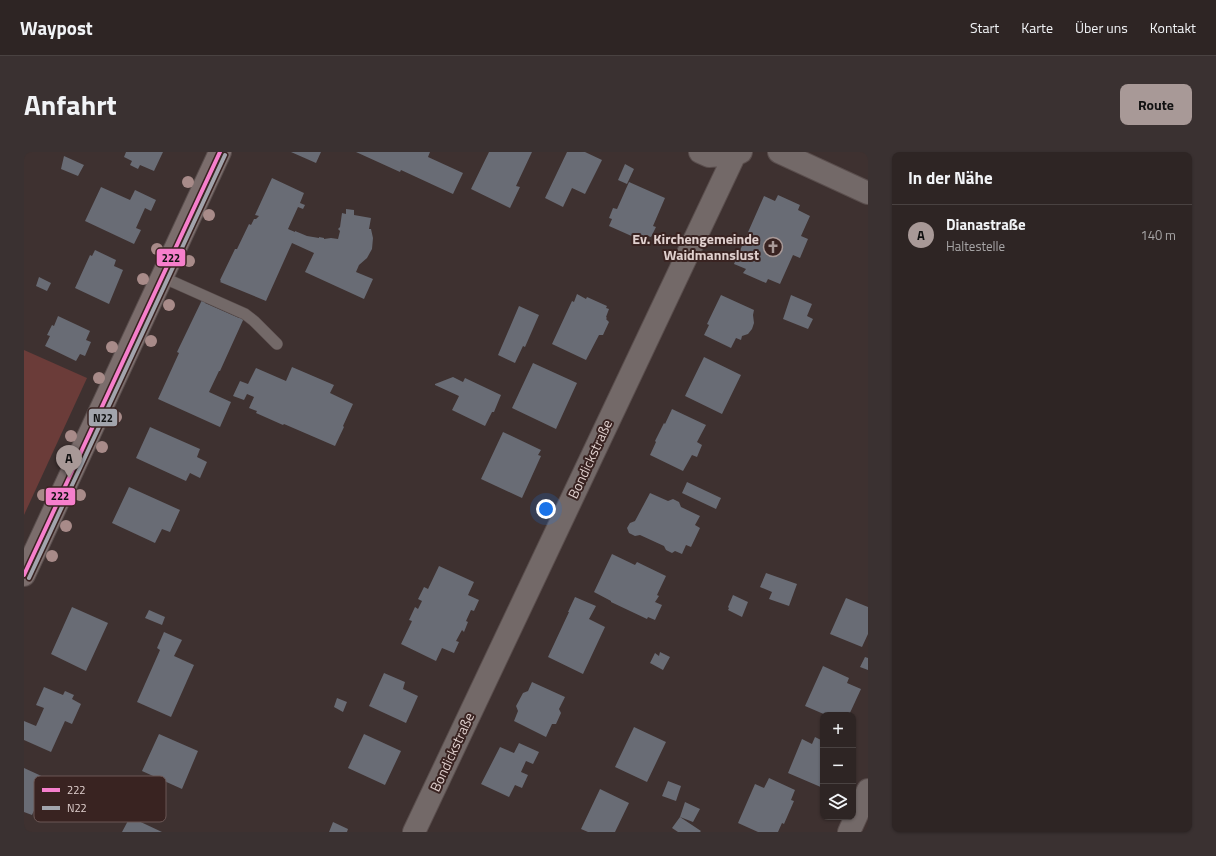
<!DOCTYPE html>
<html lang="de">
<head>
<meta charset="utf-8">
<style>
  body { margin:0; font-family:"Titillium Web",sans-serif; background:#3a3131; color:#f1f3f6 }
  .controls { position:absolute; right:12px; bottom:12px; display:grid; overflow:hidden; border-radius:8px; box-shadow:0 1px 3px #0004 }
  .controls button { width:36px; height:36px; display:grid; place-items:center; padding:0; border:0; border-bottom:1px solid #494241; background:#2e2524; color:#f1f3f6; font:20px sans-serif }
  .you { position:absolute; left:522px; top:357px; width:14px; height:14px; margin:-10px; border:3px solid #fff; border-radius:50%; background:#1a73e8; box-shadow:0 0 0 6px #1a73e833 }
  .badge { display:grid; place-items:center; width:26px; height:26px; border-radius:50%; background:#a89997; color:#111; font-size:13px; font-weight:700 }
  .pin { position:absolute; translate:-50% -33px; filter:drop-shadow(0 1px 2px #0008) }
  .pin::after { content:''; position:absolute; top:21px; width:14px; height:12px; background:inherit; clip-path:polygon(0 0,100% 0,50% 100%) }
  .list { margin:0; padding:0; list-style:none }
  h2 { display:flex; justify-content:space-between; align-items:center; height:52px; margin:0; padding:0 16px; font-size:17px }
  h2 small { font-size:13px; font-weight:400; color:#a7a5a6 }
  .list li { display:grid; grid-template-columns:26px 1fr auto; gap:12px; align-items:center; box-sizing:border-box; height:60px; padding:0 16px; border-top:1px solid #494241 }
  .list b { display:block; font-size:15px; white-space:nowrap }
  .list p { margin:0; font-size:13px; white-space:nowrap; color:#a7a5a6 }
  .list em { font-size:13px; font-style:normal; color:#a7a5a6 }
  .icon { flex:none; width:22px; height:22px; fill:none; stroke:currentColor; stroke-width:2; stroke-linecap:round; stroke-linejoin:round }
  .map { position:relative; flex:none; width:844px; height:680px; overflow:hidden; border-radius:8px }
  header { display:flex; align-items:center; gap:24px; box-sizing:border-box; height:56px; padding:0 20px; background:#2e2524; border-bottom:1px solid #494241 }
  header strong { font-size:19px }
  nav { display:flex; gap:22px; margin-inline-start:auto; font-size:14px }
  .intro { display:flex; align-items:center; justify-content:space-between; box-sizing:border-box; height:96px; padding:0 24px }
  h1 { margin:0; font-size:28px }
  .button { padding:10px 18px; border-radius:8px; background:#a89997; color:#111; font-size:14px; font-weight:700 }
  main { display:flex; gap:24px; padding:0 24px }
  aside { flex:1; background:#2e2524; border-radius:8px; box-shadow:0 1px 3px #0004 }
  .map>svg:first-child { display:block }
  .green { fill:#6b3c39 }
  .building { fill:#696c75 }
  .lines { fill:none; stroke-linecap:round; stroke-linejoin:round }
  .service-casing { stroke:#5a4e4d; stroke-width:12 }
  .minor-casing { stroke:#5a4e4d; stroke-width:24 }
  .secondary-casing { stroke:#5a4e4d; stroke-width:24 }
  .service { stroke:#736968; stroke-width:11 }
  .minor { stroke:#736968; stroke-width:22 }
  .secondary { stroke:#7b6d6c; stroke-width:22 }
  .bus-1-casing { stroke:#392321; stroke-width:7 }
  .bus-2-casing { stroke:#392321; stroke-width:7 }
  .bus-1 { stroke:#f67fcc; stroke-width:4 }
  .bus-2 { stroke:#a2a4ac; stroke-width:4 }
  .tree { fill:#a88b89 }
  .labels { text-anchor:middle; stroke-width:4; stroke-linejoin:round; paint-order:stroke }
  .poi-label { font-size:14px; font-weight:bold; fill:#e1d1cf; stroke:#392321; text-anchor:end }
  .street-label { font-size:14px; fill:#e1d1cf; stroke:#392321 }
  .key { fill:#392321; stroke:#6b5755; stroke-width:1 }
  .key-label { font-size:11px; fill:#e1d1cf }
  .line-badge { stroke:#392321; stroke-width:1.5 }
  .pale-badge-label { font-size:11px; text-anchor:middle; font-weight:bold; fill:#111 }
</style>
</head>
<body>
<header>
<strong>Waypost</strong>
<nav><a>Start</a><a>Karte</a><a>Über uns</a><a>Kontakt</a></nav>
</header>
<div class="intro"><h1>Anfahrt</h1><a class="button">Route</a></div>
<main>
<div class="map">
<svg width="844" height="680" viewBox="0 0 844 680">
  <rect width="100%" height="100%" fill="#3e3130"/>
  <!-- green -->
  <path class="green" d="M0 198 63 226 0 363Z"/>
  <!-- building -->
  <path class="building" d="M102 0H139L130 19 116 13 114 17 106 13 108 9 100 5Z
    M267 0H297L292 11Z
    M332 0H406L404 5 439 21 429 42 377 18 376 20Z
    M465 0H508L492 34 496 35 486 56 447 37Z
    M543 0H561L578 8 561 42 548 36 539 55 521 46Z
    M40 4 60 13 54 24 37 17Z
    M601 12 610 17 603 32 594 28Z
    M248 26 280 41 276 51 281 53 279 57 274 55 264 77 271 80V79L283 84 295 86V85L300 86V87L307 86 314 87 316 79 314 77 316 75 318 61 322 62V57L330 58V63L347 66 345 77H347L349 86 348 97 343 106 335 113 332 120 349 127 340 147 281 120 290 101 268 91 242 149 196 130 197 129 196 128 211 97H213L225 72 227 73 230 67H232L235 64 231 63Z
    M605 30 641 46 629 74 632 75 627 85 624 84 621 90 585 74 588 67 585 66 589 56 593 57Z
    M77 35 106 48 111 38 132 48 127 59 121 56 112 76 117 78 110 92 61 69Z
    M754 43 776 53 774 58 786 64 777 84 784 87 776 106 769 103 756 132 744 127 742 131 719 121 722 117 710 112 740 44 751 49Z
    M71 98 92 108 90 114 99 118 85 152 51 136 66 103 68 104Z
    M15 125 27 131 23 139 12 134Z
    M553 142 562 147 563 145 583 154 582 156 585 157 582 165 583 166 582 167 585 170 579 183H575L562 208 528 192 548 149 550 150Z
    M697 143 730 158 729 163 730 171 728 177 724 182 718 184 717 188 712 186 707 196 680 183 685 173 683 172Z
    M767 143 788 152 783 164 789 167 784 177 759 167Z
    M178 148 181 150V151L215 166V165L220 166 196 219H195L185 240 207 250 196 275 134 247 155 201 153 200Z
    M495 154 515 163 501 195 499 194 491 211 474 203Z
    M34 164 66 179 62 188 67 190 61 204 56 202 52 209 21 194 26 184 23 183 28 173 30 174Z
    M680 205 717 223 698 262 661 244Z
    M509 211 553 231 532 277 488 256Z
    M268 215 310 233 306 241 329 252 319 274 320 275 311 294 260 272 259 273 232 261 233 259 225 256 230 245 223 242 220 248 209 244 216 229 224 232 232 216 262 229Z
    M429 225 439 230 441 226 477 243 470 260H468L461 274 428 258 435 244 411 233V232Z
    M648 257 682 273 673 290 678 293 673 305 668 303 659 319 626 303 632 290 631 289 640 271 641 272Z
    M126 275 176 297 173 305 183 310 176 326 166 321 162 329 112 306Z
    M479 280 517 298 514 303 517 304 498 346 457 327Z
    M663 330 697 346 692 357 658 341Z
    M105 335 156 358 146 380 138 377 131 391 88 371Z
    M626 341 644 349 649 347 655 350 657 355 676 364 671 373 676 376 667 395 662 393 658 402 651 399 648 401 642 398 640 394 616 383 611 384 605 381 603 376 606 371 611 369Z
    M588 402 611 413 613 410 642 424 633 443 635 444 631 450 638 453 631 468 624 465 623 467 587 450V449L570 440Z
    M415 414 450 430 444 443 455 448 450 459 447 458 442 469 444 470 440 480 438 478 432 489 435 490 430 501 418 496 412 509 377 492 388 469 385 468 391 455 394 457 398 449 394 447 400 435 404 437Z
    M742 421 773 432 765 454 745 447 748 440 736 435Z
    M709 443 724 450 718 465 704 458 705 456 704 455Z
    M551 445 572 454 565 467 581 475 559 522 524 505 545 460H544Z
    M822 446 844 455V482L838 495 806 482Z
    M48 455 84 471 62 519 27 502Z
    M125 458 141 465 138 473 121 466Z
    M140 480 158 488 150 504 170 513 147 565 113 550 136 498 133 496Z
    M636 500 646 505 639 518 626 511 631 501 635 504Z
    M841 505 844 506V518L836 515Z
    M799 514 825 526 823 531 837 537 825 563H802L781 554Z
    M360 521 381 530 379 537 394 544 382 571 345 554Z
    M508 530 541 545 535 557 537 561 532 572H528L522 585 490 569 494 559 492 554 499 541 504 539Z
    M20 535 39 543 41 539 50 543 48 547 57 552 48 572 41 569 27 600 0 588V569L12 574 20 556 12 553Z
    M313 546 323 550 319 560 310 555Z
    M610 575 642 590 623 630 591 615Z
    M135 582 174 599 158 637 118 619Z
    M340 582 377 599 361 633 324 616Z
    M791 585 799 589V636L764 621 778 587 788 592Z
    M495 591 515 600 509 612 502 609 497 620 504 623 498 636 491 633 485 645 457 632 476 595 490 601Z
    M0 616 24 627 8 663 0 660Z
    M745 626 771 638 767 648 770 649 760 672 758 671 754 680H734L714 671 731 632 740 636Z
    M644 629 657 634 652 649 638 644Z
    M576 637 605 651 591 680H564L557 677Z
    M661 650 676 657 669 670 656 665 677 679 676 680H654L648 676 656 665Z
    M106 665 138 680H98Z
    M309 670 324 677 323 680H305Z"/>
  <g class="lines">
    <!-- service casing -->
    <g class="service-casing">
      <path id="service" d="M138 125 221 162 230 169 253 192"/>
    </g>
    <!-- minor casing -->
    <g class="minor-casing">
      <path id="minor" d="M676 0 685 4 712 2 717 0
        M755 0 844 41
        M390 680 712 0
        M825 680 844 638"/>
    </g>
    <!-- secondary casing -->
    <g class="secondary-casing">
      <path id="secondary" d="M0 423 196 0"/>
    </g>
    <!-- service -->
    <use href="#service" class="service"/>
    <!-- minor -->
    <use href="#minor" class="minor"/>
    <!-- secondary -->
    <use href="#secondary" class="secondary"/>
    <!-- bus-1 casing -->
    <g class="bus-1-casing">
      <path id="bus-1" d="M0 423 196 0"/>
    </g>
    <!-- bus-2 casing -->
    <g class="bus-2-casing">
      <path id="bus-2" d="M5 426 201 3"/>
    </g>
    <!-- bus-1 -->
    <use href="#bus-1" class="bus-1"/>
    <!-- bus-2 -->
    <use href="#bus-2" class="bus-2"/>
  </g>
  <!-- trees -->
  <g class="tree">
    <circle cx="164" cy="30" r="6"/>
    <circle cx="185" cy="63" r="6"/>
    <circle cx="133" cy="97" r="6"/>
    <circle cx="165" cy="109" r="6"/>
    <circle cx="119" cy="127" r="6"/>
    <circle cx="145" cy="153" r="6"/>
    <circle cx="127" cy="189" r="6"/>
    <circle cx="88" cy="195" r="6"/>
    <circle cx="75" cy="226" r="6"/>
    <circle cx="92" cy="265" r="6"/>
    <circle cx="47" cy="284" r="6"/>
    <circle cx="78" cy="295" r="6"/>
    <circle cx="19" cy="343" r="6"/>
    <circle cx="56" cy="343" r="6"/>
    <circle cx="42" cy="374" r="6"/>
    <circle cx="28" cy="404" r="6"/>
  </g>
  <!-- icons -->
  <defs>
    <g id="church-ring" transform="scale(1)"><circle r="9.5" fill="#392321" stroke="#a89997" stroke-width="1.5"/><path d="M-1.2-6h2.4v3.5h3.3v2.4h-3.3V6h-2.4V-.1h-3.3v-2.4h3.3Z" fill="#a89997"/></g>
  </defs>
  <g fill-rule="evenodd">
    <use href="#church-ring" x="749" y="95"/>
  </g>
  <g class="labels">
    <!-- poi labels -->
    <g class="poi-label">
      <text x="735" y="92">Ev. Kirchengemeinde<tspan x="735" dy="16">Waidmannslust</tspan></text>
    </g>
    <!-- street labels -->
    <g class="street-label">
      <text transform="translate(566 307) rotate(-65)" y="5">Bondickstraße</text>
      <text transform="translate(428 600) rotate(-65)" y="5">Bondickstraße</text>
    </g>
  </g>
  <!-- legend -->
  <rect x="10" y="624" width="132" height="46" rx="6" class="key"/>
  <rect x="18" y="636" width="18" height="4" fill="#f67fcc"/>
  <rect x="18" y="654" width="18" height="4" fill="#a2a4ac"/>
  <g class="key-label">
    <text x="43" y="642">222</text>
    <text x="43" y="660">N22</text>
  </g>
  <g class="line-badge">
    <rect x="132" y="96" width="30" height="19" rx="4" fill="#f67fcc"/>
    <rect x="64" y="256" width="30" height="19" rx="4" fill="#a2a4ac"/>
    <rect x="21" y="335" width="31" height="19" rx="4" fill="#f67fcc"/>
  </g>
  <g class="pale-badge-label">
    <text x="147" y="110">222</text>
    <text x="79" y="270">N22</text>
    <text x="36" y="348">222</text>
  </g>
</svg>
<div class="controls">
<button>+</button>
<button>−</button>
<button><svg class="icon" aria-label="layers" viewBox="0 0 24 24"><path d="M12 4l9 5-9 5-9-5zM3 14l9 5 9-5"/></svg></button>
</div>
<div class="you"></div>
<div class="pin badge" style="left:45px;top:326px">A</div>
</div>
<aside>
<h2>In der Nähe<small></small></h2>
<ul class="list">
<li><span class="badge">A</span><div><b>Dianastraße</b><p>Haltestelle</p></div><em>140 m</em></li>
</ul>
</aside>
</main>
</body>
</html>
